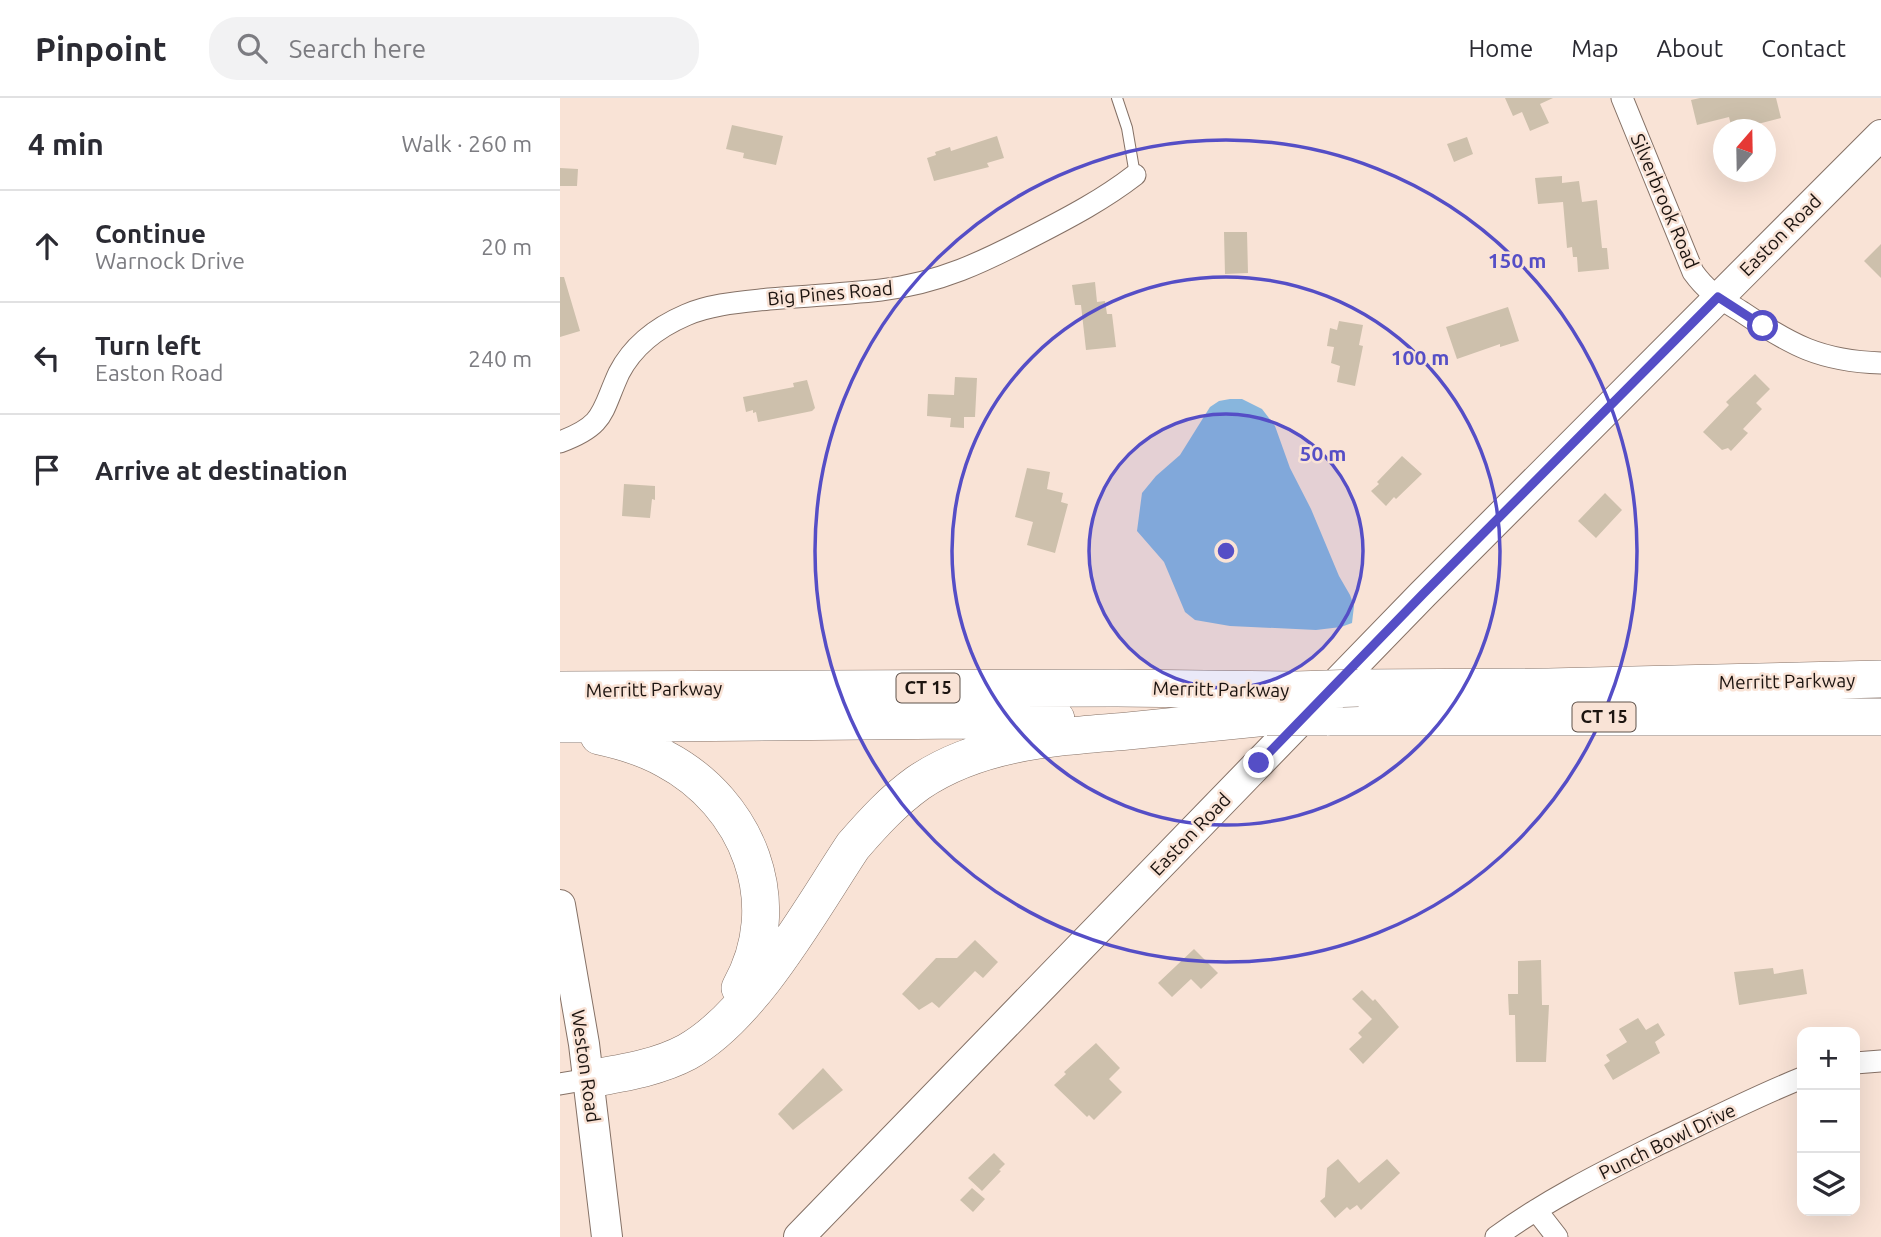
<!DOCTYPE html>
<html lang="en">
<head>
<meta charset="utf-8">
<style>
  body { margin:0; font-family:Ubuntu,sans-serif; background:#f2f2f3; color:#2b2b33 }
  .controls { position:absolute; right:21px; bottom:21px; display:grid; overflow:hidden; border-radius:14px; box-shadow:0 7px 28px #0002 }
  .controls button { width:63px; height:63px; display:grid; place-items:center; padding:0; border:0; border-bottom:2px solid #e1e1e2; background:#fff; color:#2b2b33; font:35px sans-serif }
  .compass { position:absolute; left:1153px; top:21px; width:63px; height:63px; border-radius:50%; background:#fff; box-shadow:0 7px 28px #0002; rotate:20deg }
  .stop { position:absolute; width:21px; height:21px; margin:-16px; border:5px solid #554ec6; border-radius:50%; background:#fff }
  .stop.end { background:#554ec6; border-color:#fff; box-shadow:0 2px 7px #0008 }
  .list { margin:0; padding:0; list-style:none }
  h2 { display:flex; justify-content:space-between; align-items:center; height:91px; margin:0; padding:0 28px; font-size:30px }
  h2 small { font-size:23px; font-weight:400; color:#7c7c81 }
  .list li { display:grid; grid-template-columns:46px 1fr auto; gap:21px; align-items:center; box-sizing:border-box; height:112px; padding:0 28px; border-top:2px solid #e1e1e2 }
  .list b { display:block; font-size:26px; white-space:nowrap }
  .list p { margin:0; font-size:23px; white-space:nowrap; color:#7c7c81 }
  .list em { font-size:23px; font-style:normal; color:#7c7c81 }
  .icon { flex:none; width:38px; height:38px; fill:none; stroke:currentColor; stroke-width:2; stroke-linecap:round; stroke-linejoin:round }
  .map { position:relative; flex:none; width:1321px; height:1139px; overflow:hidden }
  header { display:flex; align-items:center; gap:42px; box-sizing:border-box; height:98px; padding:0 35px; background:#fff; border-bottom:2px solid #e1e1e2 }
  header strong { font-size:33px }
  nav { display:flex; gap:38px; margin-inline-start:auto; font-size:24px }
  .search { width:490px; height:63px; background:#f2f2f3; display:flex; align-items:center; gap:18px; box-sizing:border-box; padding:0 24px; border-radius:28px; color:#7c7c81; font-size:26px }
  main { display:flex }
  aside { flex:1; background:#fff }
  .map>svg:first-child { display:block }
  .water { fill:#88b6dd }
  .building { fill:#cdc0ac }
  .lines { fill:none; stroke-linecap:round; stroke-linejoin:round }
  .lane-casing { stroke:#857166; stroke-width:12 }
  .street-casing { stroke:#857166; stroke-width:23 }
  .secondary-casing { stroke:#857166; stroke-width:32 }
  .highway-casing { stroke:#857166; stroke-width:38 }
  .lane { stroke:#fff; stroke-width:10 }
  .street { stroke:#fff; stroke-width:21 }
  .secondary { stroke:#fff; stroke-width:30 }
  .highway { stroke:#fff; stroke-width:37 }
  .highway-bridge-casing { stroke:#857166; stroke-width:38; stroke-linecap:butt }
  .highway-bridge { stroke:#fff; stroke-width:37 }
  .route { stroke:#554ec6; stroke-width:9 }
  .ring { fill:none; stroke:#554ec6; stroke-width:3.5 }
  .labels { text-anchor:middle; stroke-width:5; stroke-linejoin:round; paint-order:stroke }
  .shield { fill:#f9e3d6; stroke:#5e524b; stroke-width:2 }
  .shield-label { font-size:18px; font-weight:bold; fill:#1c1410 }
  .street-label { font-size:19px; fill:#1c1410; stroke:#f9e3d6 }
  .centre { fill:#554ec6; stroke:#f9e3d6; stroke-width:3.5 }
  .ring-label { font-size:21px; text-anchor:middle; font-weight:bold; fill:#554ec6; stroke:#f9e3d6; stroke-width:5; stroke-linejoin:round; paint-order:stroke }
</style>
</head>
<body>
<header>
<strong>Pinpoint</strong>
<div class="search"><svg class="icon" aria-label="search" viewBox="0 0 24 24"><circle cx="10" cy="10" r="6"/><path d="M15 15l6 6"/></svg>Search here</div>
<nav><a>Home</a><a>Map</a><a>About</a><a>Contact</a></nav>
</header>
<main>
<aside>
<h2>4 min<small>Walk · 260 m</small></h2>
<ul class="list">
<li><svg class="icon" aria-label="ahead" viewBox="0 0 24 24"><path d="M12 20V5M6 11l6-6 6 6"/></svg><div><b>Continue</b><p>Warnock Drive</p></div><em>20 m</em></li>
<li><svg class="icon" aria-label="left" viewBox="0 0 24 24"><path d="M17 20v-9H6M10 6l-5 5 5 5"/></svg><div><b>Turn left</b><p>Easton Road</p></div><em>240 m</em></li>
<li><svg class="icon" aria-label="arrive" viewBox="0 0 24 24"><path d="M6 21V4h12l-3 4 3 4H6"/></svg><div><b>Arrive at destination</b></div></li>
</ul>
</aside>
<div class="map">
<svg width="1321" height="1139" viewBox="0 0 1321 1139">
  <rect width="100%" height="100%" fill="#f9e3d6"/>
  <!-- water -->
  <path class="water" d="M670 301H682L702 311 715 328 730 370 751 411 779 478 790 497 794 508 792 525 781 529 756 532 670 528 635 522 625 514 604 464 577 433 582 395 596 378 620 357 650 309 659 303Z"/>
  <!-- building -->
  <path class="building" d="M945 0H993L980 6 989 25 970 33 962 14 953 18Z
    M1140 0H1216L1221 20 1190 28 1189 23 1171 27 1169 19 1137 27 1131 2Z
    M172 27 223 38 216 67 183 60 184 55 166 51Z
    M437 38 444 60 427 65 429 69 374 83 367 60 376 57 375 54 390 49 391 53Z
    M907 39 913 56 894 64 887 46Z
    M0 70 18 71 17 88H0Z
    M1002 78V85L1019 83 1022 104 1037 102 1042 150H1047L1049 171 1018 174 1017 159H1013L1012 149 1007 150 1003 104 978 106 975 80Z
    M664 134H687L688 175 665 176Z
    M1321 146V180L1304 163Z
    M0 179H4L20 233 0 239Z
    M535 184 537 204 545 203 547 216H552L556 249 526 252 521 207H515L512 187Z
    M948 209 959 243 940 249V246L897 261 886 229Z
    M779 223 803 227 799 247 803 248 795 288 777 284 780 268 771 265 774 249 767 248 770 230 777 232Z
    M1195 276 1210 291 1196 305 1202 311 1183 331 1188 335 1171 353 1168 350 1162 352 1143 334 1169 307 1166 304Z
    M395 279 417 280 415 319H404V330L390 329 391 320 367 318 368 296 394 297Z
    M247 282 255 310 252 313 198 324 196 314 193 315V312L186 314 183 299 234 289 233 285Z
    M842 358 862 376 836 401 834 399 826 408 811 393 819 386 817 384Z
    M467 370 490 374 487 391 503 395 501 404 508 406 495 455 467 447 473 424 455 419Z
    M64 386 95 388V402L92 401 90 420 62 418Z
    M1045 395 1062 412 1036 440 1018 423Z
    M415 842 438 864 423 880 415 873 379 910 372 904 359 912 342 896 376 860H397Z
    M634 851 658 875 641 891 631 881 612 899 598 885Z
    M981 862 982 907H989L986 964H956L955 917H949L948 896H958V863Z
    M1213 870 1214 876 1243 871 1247 896 1179 907 1174 874Z
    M802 892 813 903 815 901 839 929 803 966 789 951 802 939 798 935 812 921 792 901Z
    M1078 920 1086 932 1098 925 1105 937 1095 944 1100 955 1053 982 1044 967 1050 963 1046 957 1067 944 1059 931Z
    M536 945 560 970 549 981 562 994 534 1022 529 1017 527 1019 494 987 506 976 504 974Z
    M263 970 283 992 233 1032 218 1016Z
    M434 1055 445 1066 439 1072 441 1073 422 1093 408 1080Z
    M778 1061 799 1085 827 1061 840 1075 801 1112 797 1107 790 1112 787 1109 775 1120 760 1103 765 1099 767 1070Z
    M412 1090 425 1101 413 1114 400 1102Z"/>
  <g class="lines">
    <!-- lane casing -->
    <g class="lane-casing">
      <path id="lane" d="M557 0 567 30 575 77"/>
    </g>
    <!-- street casing -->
    <g class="street-casing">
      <path id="street" d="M1062 0 1133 174C1149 196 1160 200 1182 214 1231 247 1260 263 1321 265
        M0 344C46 327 41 314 59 275 73 248 98 229 126 217 151 206 182 204 209 201 246 198 284 196 321 192 380 185 423 164 475 137 510 119 544 101 575 77
        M1295 965 1321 963
        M0 986 29 981
        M976 1112 997 1139
        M936 1139C985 1103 1041 1075 1095 1048 1144 1025 1192 1000 1242 980"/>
    </g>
    <!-- secondary casing -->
    <g class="secondary-casing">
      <path id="secondary" d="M0 807 24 946 47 1139
        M239 1139 863 496 1321 37"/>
    </g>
    <!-- highway casing -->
    <g class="highway-casing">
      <path id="highway" d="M798 590 988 589 1321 581
        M0 592 557 590 736 592
        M767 619H1321
        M0 626 496 621
        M39 638C62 643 84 649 105 661 188 705 228 805 180 890
        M29 981C62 975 97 970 127 954 193 917 251 811 293 748 313 725 333 703 358 685 420 643 496 639 568 633 614 628 661 624 707 619"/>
    </g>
    <!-- lane -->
    <use href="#lane" class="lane"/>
    <!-- street -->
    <use href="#street" class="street"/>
    <!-- secondary -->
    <use href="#secondary" class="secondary"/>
    <!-- highway -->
    <use href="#highway" class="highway"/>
    <!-- highway-bridge casing -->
    <g class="highway-bridge-casing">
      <path id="highway-bridge" d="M736 592 798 590
        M707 619H767"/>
    </g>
    <!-- highway-bridge -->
    <use href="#highway-bridge" class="highway-bridge"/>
  </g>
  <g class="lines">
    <!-- route -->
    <path class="route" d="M699 665 863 496 1158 199 1203 228"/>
  </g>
  <!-- distance rings -->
  <circle cx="666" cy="453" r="137" fill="#554ec6" fill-opacity=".12"/>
  <g class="ring">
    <circle cx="666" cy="453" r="137"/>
    <circle cx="666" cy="453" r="274"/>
    <circle cx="666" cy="453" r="411"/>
  </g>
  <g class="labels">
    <!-- shield labels -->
    <g class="shield">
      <rect x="336.5" y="575.5" width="63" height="29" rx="5"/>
      <rect x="1012.5" y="604.5" width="63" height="29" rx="5"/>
    </g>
    <g class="shield-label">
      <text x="368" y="596">CT 15</text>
      <text x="1044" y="625">CT 15</text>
    </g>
    <!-- street labels -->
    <g class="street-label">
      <text transform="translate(1105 103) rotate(67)" y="7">Silverbrook Road</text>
      <text transform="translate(1220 137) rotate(-45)" y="7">Easton Road</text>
      <text transform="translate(270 195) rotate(-5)" y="7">Big Pines Road</text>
      <text transform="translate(1227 583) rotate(-1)" y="7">Merritt Parkway</text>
      <text transform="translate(94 591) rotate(-1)" y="7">Merritt Parkway</text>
      <text transform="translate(661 591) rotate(1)" y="7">Merritt Parkway</text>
      <text transform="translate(630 736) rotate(-46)" y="7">Easton Road</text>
      <text transform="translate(26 968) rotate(82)" y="7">Weston Road</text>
      <text transform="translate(1107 1043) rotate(-26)" y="7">Punch Bowl Drive</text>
    </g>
  </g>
  <circle cx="666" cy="453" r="10" class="centre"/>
  <g class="ring-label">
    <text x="957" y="170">150 m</text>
    <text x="860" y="267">100 m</text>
    <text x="763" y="363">50 m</text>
  </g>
</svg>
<div class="controls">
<button>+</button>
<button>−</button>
<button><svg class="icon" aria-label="layers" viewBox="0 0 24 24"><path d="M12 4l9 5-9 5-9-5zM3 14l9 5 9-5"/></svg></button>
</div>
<svg class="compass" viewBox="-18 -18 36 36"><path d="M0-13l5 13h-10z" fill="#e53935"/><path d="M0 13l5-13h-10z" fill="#7c7c81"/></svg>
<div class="stop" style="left:1203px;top:228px"></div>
<div class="stop end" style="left:699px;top:665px"></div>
</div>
</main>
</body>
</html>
